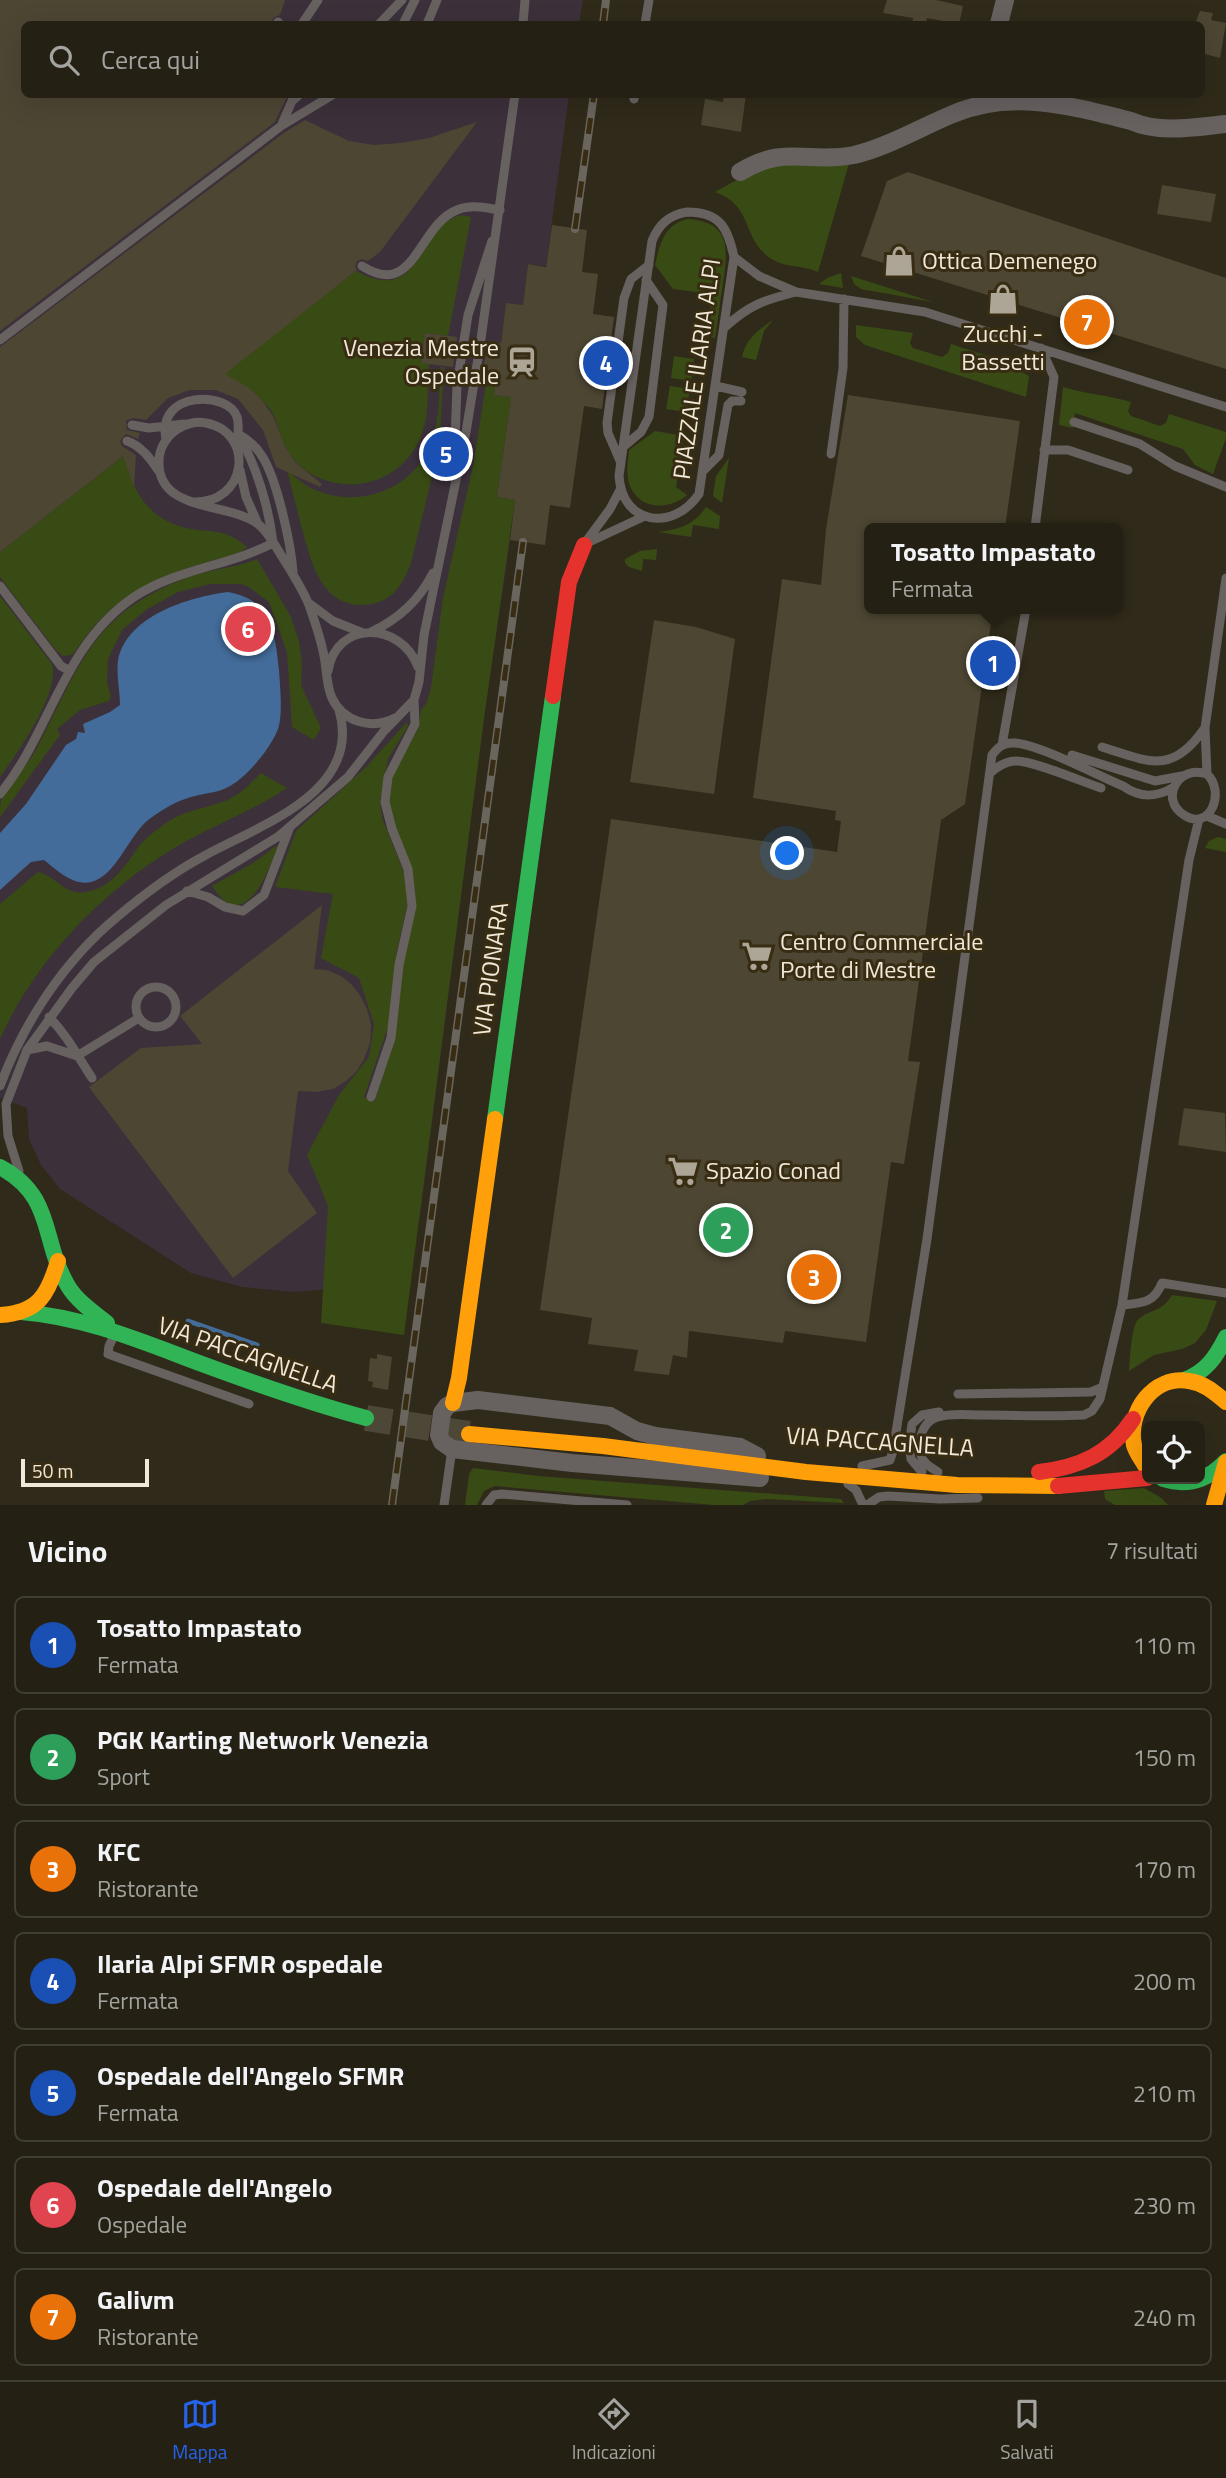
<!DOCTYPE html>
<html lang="it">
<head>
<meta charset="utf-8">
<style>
  body { margin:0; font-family:"Titillium Web",sans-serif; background:#302d22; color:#f1f3f6 }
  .controls { position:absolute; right:21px; bottom:21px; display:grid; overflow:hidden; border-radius:10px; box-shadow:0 7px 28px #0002 }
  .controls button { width:63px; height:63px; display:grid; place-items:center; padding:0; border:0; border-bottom:2px solid #413e34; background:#242014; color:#f1f3f6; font:35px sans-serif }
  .scale { position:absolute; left:21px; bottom:18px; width:128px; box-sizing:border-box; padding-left:7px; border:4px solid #f0e9d9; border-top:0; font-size:19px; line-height:24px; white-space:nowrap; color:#f0e9d9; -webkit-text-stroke:5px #382d12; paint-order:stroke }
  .you { position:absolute; left:788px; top:854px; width:24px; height:24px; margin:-18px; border:5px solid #fff; border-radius:50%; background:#1a73e8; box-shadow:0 0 0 10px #1a73e833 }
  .badge { display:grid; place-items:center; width:46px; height:46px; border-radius:50%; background:#2563eb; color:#fff; font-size:23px; font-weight:700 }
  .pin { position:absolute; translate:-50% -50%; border:4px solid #fff; box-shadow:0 2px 7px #0006 }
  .popup { position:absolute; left:864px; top:523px; width:259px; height:91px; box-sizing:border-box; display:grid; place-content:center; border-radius:10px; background:#242014; filter:drop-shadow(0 2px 5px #0005); font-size:23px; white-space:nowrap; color:#a3a3a0 }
  .popup b { font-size:26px; color:#f1f3f6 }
  .popup::after { content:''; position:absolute; left:50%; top:100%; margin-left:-14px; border:14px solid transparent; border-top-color:#242014 }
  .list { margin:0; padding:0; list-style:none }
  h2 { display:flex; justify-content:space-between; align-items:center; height:91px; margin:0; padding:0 28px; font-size:30px }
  h2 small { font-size:23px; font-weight:400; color:#a3a3a0 }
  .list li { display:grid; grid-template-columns:46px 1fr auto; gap:21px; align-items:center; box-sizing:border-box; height:98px; margin:0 14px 14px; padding:0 14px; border:2px solid #413e34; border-radius:10px }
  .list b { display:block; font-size:26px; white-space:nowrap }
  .list p { margin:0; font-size:23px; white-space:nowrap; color:#a3a3a0 }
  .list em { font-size:23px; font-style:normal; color:#a3a3a0 }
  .icon { flex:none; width:38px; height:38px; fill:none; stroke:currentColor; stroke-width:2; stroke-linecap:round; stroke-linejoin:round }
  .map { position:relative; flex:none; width:1226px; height:1505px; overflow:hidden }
  .search { position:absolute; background:#242014; box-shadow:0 7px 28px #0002; left:21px; right:21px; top:21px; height:77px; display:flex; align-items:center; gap:18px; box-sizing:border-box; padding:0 24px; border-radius:10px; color:#a3a3a0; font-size:26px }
  .sheet { height:875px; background:#242014 }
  nav { display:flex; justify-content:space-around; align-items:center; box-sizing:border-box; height:98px; border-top:2px solid #413e34; background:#242014; font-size:19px; color:#a3a3a0 }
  nav a { display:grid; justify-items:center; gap:4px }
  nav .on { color:#2563eb }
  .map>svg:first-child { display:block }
  .medical { fill:#3c303b }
  .green { fill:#394b14 }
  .water { fill:#436c9a }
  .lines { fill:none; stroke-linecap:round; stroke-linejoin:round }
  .stream { stroke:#436c9a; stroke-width:5 }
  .building { fill:#4d4633 }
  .secondary-tunnel { stroke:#4d4737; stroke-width:26; stroke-dasharray:26 13; stroke-linecap:butt }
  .lane { stroke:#676160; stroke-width:9 }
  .street { stroke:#676160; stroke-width:18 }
  .fast { stroke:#30b455; stroke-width:16 }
  .slow { stroke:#ff9f0a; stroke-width:16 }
  .jam { stroke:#e5322d; stroke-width:16 }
  .rail-casing { stroke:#6a655d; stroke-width:8 }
  .rail { stroke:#382d12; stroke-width:5; stroke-dasharray:16; stroke-linecap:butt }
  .labels { text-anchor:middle; stroke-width:6; stroke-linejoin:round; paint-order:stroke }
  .poi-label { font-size:24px; fill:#f0e9d9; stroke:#382d12; text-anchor:start }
  .street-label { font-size:24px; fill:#f0e9d9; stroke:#382d12 }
</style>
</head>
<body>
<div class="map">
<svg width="1226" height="1505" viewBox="0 0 1226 1505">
  <rect width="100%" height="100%" fill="#302a1a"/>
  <!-- medical -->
  <path class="medical" d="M0 0H583L579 24H24V94L569 95 546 266 528 264 523 305 506 304 494 394 511 397 497 497 510 540 484 718 420 1216 412 1240 352 1287 295 1292 242 1287 191 1273 60 1189 41 1165 29 1139 27 1108 0 1098Z"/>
  <!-- green -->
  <path class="green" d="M773 160H850L818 272C801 264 782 269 766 255 742 234 752 205 715 192Z
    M462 215 471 217 448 336 425 333 421 362 429 364C427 386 430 412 422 433 404 487 335 502 295 461 283 449 281 434 275 418 264 395 244 386 221 376L356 271C424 308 416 224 462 215Z
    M688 219C731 222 728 249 723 283 720 301 718 319 715 338L707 336 712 294 673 289 655 265C660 244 664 224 688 219Z
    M841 273 843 288 819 284 827 278Z
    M851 276 933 302 861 289 854 284Z
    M773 320 764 331 756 360 742 357C745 340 759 329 773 320Z
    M856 325 913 333 910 343 913 348 942 357 948 353 951 344 1000 360 1029 376 1026 397 865 345 856 337Z
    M674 356 694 359 691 381 671 378Z
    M441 367H444L439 448 411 563C404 582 394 600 372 604 323 612 312 565 302 529 297 509 292 490 287 470 296 478 306 487 318 491 363 509 416 487 432 441 440 418 439 391 441 367Z
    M488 372 497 373 494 395 511 397 497 497 515 500 484 718 404 1335 321 1323 328 1206 307 1155 339 1095 369 1057 374 1024 359 978 321 958 333 894 275 887 296 831 366 767 407 722 408 726 388 759 380 800 382 818 405 875 407 905 397 951 388 1027 364 1097 369 1101H375L395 1035 402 970 416 902 412 868 396 833 389 805 391 779 418 729 421 710 426 704 431 688 443 598 473 466Z
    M670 386 690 389 686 412 666 409Z
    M1063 387C1085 394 1108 395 1131 402L1128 411 1131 416 1160 426 1166 423 1169 414 1226 432V438L1213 474 1195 465 1183 449 1075 413 1073 428 1059 425Z
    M655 431 684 436 676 487 687 495C669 511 637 510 629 483 626 473 628 461 629 450Z
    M127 453C128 489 150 520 186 528 212 533 225 528 247 547L241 552C190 568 148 575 107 613 93 625 83 641 72 655L63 656 55 649 0 577V552Z
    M729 458 722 503 713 496 716 476Z
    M706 507 720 516 719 529 693 525 691 537 658 532C678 530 694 525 706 507Z
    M657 549 656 560 643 559 642 571 629 567 625 563V559L640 551Z
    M257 559 290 615 299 641 302 662 301 685 321 728 314 740 292 727 287 652 269 602 249 587 241 584H210L178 592 146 610 122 630 108 659 107 683 111 696 109 701 80 710 57 729 60 735 0 817C0 812 0 805 1 801 7 785 28 765 37 748 81 664 92 613 189 577 211 569 235 568 257 559Z
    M0 596 52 664C61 691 17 754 0 777Z
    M261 773 287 788C256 809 221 822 188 840 109 884 37 956 0 1039V904L38 872C56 876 65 896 86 892 110 888 122 870 135 852 140 843 150 835 158 829 178 812 198 810 222 802 238 797 249 785 261 773Z
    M1218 837 1226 839V852L1205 848 1209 841Z
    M279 844C269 870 245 938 212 886L253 863Z
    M1172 1295 1217 1301 1206 1330 1195 1343 1182 1349 1154 1355 1129 1371C1130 1360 1131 1330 1137 1321 1147 1309 1161 1314 1172 1295Z
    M473 1468 538 1476 841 1499 844 1503 766 1499 750 1501 743 1505H714L495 1486 484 1491 477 1505H465L469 1474Z
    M1144 1488 1160 1497 1168 1505H1115L1105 1499 1104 1491Z"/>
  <!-- water -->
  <path class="water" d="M228 592C242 595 260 600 262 616 276 627 277 654 279 670 280 686 283 715 278 729 271 748 245 780 226 788 216 793 205 793 195 796 177 800 163 809 148 820 128 837 116 876 91 882 73 886 58 871 44 860L31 862 0 890V833L26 804 66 745 76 739 78 732 85 733 83 724 110 712 120 705C120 691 116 674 118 661 126 616 189 597 228 592Z"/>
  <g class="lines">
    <!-- stream -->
    <path class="stream" d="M188 1321 257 1345"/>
  </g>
  <!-- building -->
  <path class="building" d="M0 0H285L280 15 273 18 272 24H24V94H285L287 97 275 122 0 331Z
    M887 0H936L963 6 959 24 927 18 926 24H912L913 18 883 13Z
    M1200 11 1213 13 1211 20 1226 23 1220 58 1201 53V24H1195Z
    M724 94H746L741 132 701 125 705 99 723 102Z
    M305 120 349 141 374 145 400 143 429 138 477 122 380 252 368 261 362 259 357 261 355 266 357 270 225 374 249 388 262 400 274 418 285 447 295 462 322 484 320 487 276 467 263 430 238 399 216 390H190L168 398 146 420 133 418 126 421 127 430 140 433 138 439 126 434 120 441 122 446 136 455 134 487 123 456 0 552V347L285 132Z
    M908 172 1226 278V369L861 256 887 181Z
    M1162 185 1216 194 1211 222 1157 214Z
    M552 225 587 230 582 272 598 274 593 314 614 317 602 409 584 406 570 508 550 505 545 545 510 540 515 500 497 497 511 397 494 395 497 373 483 371 488 341 501 343 506 303 523 305 528 264 546 267Z
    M425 333 457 337 453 367 421 363Z
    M848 395 1020 421 1005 528H869V609H993L965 804 941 820 908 1061 920 1062 904 1164 891 1162 866 1342 785 1331 783 1343 689 1331 687 1358 673 1355 669 1375 634 1371 638 1350 588 1344 592 1318 540 1310 611 819 837 852 841 821 835 820 836 811 753 798 782 579 821 585 826 529Z
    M654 620 696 627 735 639 714 794 630 782Z
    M322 905 314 969 327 970 341 976 351 984 360 995 367 1009 371 1025 370 1043 364 1059 356 1072 346 1081 333 1089 316 1092 298 1091 288 1171 317 1213 233 1278 89 1087 141 1048 202 1044 180 1016Z
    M1184 1108 1225 1113 1226 1152 1178 1145Z
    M377 1354 392 1357 388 1390 372 1387 373 1382 368 1381 370 1358 377 1359Z"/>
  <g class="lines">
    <!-- secondary-tunnel -->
    <path class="secondary-tunnel" d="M366 1418 469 1434"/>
    <!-- lane -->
    <path class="lane" d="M278 22 280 24
      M302 24 318 0
      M379 24 402 0
      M403 24 415 0
      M427 24 437 0
      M523 24 525 0
      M645 24 649 0
      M634 99 635 94
      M281 126 292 101 300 94
      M687 212C720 212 728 228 734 257L699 494C673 532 622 525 619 476L652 241C659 224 669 215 687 212Z
      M734 257 759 276 796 292 925 312 1226 407
      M362 266C415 300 418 225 457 210 471 204 486 208 500 210
      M724 328C749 305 764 300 796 292
      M0 340 281 126 334 94
      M716 386 742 392
      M1074 422 1140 444 1175 466 1226 487
      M132 425 149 428 184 424
      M238 434C249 440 256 446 262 456 277 479 291 544 293 572
      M166 439C156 390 229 391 237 417 239 423 238 433 238 439
      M127 441C141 446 150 458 158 470
      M623 447 641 432 649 417 663 305 646 280
      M1044 450H1068L1128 470
      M831 454 843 368 844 299
      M621 463 608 433 607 423 624 298 631 279 649 265
      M240 470 246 497 258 524
      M704 470 719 455 728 405 732 401H741
      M454 471 457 385 468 315 492 241
      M191 502C249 505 255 432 206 423 196 421 184 424 176 430 166 437 159 449 159 461 157 513 230 502 258 524 265 529 271 539 275 545 286 564 301 585 309 605 315 622 321 639 324 656 327 670 326 685 332 698 343 722 372 730 395 718
      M1035 528 1054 377 1041 348
      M585 543 610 509 620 490
      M587 543 645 516
      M0 586 61 666 70 671
      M310 604 333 621 363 633
      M371 632C399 619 419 601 433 573
      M328 671C336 620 401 621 418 667
      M1002 745 1026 609
      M1102 747C1149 762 1172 775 1204 729
      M1072 755 1155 781 1182 776
      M990 773C997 767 1005 761 1015 761 1029 759 1083 782 1101 788
      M1207 774C1178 764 1159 799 1184 815 1210 832 1226 792 1207 774L1205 728 1226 578
      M0 794C52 730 62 646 134 597 176 569 229 566 273 543 269 508 256 464 238 434
      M1207 816 1226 824
      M187 891 208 897 225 907 243 911 264 895 290 827
      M136 1007a20 20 0 1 1 40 0a20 20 0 1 1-40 0Z
      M49 1017C67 1035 78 1057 92 1078
      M27 1050 47 1046 77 1056
      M77 1056 139 1018
      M0 1086C24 1022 64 961 117 917 143 895 174 872 204 856 260 825 363 792 339 710
      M371 1097 391 1038 399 965 412 906 408 869 392 829 385 802 388 777 415 724 414 700
      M19 1171 8 1136 6 1104 27 1050 72 988 94 962 166 905 279 836 348 777 384 731 414 700 419 682 424 635 466 432 480 346 515 94
      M1122 1305C1143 1303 1154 1303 1162 1283L1226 1293
      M114 1336 109 1346 108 1354 249 1404
      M958 1394 1091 1392 1103 1387
      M862 1466 890 1460 893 1451 927 1239 992 755C998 747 1004 742 1015 743 1040 745 1097 775 1123 786 1140 798 1156 798 1174 787
      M922 1472 911 1459 909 1446 912 1424 922 1415 939 1412
      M938 1472C932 1468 925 1465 922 1458 916 1443 922 1421 938 1417 951 1413 967 1415 981 1415 1015 1415 1050 1417 1084 1415L1092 1411 1100 1399 1122 1305 1189 860 1199 819
      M848 1484 856 1490 863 1505
      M444 1505 452 1449
      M486 1505 494 1495 502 1494 627 1505
      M867 1505 879 1497 888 1496 940 1499 978 1498"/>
    <!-- street -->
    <path class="street" d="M999 24 1005 0
      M740 172C785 144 809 164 854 155 888 147 921 127 953 114 1012 89 1072 106 1131 121 1160 134 1196 127 1226 124
      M757 1456 740 1447 655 1436 637 1431 610 1416 478 1400 453 1403 447 1406 442 1413 439 1435 442 1442 452 1449 572 1463 760 1478"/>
    <!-- fast -->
    <path class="fast" d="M495 1119 553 696
      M0 1167C55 1196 41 1241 68 1286 77 1301 93 1312 107 1323
      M21 1312C85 1317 143 1342 202 1364 256 1384 310 1403 366 1418
      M1184 1380C1206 1372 1216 1357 1226 1337
      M1163 1479C1188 1487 1208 1480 1226 1461"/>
    <!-- slow -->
    <path class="slow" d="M0 1315C38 1313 48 1295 58 1261
      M453 1403 459 1378 495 1119
      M469 1434 603 1446 806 1472 957 1485 1058 1486
      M1147 1469C1143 1461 1136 1453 1134 1445 1127 1412 1153 1375 1189 1381 1204 1383 1214 1392 1226 1402
      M1214 1505 1226 1462"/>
    <!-- jam -->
    <path class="jam" d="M553 696 569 582 584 545
      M1039 1472C1080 1467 1110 1454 1133 1419
      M1058 1486 1147 1478"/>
    <!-- rail casing -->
    <g class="rail-casing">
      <path id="rail" d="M603 24 606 0
        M575 229 594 94
        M392 1505 523 542"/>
    </g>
    <!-- rail -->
    <use href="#rail" class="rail"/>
  </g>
  <!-- icons -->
  <defs>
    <g id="shop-bare" transform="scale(2.415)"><path d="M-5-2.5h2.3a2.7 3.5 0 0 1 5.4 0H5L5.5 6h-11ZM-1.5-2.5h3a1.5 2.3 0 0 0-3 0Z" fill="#ada696" stroke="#382d12" stroke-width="2.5" paint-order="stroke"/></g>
    <g id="station-bare" transform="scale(2.415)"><path d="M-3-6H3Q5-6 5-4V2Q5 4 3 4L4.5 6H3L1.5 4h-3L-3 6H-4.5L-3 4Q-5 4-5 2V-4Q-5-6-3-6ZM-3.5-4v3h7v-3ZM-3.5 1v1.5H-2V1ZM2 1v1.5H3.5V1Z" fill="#ada696" stroke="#382d12" stroke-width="2.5" paint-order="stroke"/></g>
    <g id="supermarket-bare" transform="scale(2.415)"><path d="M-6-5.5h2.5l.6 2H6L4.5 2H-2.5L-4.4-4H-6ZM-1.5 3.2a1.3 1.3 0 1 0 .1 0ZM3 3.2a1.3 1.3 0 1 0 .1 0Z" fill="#ada696" stroke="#382d12" stroke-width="2.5" paint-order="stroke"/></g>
  </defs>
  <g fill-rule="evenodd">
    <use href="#shop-bare" x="899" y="261"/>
    <use href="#shop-bare" x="1003" y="299"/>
    <use href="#station-bare" x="522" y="362"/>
    <use href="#supermarket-bare" x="757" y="956"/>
    <use href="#supermarket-bare" x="683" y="1171"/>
  </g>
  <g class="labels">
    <!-- poi labels -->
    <g class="poi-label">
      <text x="922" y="269">Ottica Demenego</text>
      <text x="1003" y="342" text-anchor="middle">Zucchi -<tspan x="1003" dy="28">Bassetti</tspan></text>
      <text x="499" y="356" text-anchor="end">Venezia Mestre<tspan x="499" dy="28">Ospedale</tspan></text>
      <text x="780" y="950">Centro Commerciale<tspan x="780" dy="28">Porte di Mestre</tspan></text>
      <text x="706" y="1179">Spazio Conad</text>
    </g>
    <!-- street labels -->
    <g class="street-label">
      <text transform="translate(697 369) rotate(-82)" y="8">PIAZZALE ILARIA ALPI</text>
      <text transform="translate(491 969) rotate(-82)" y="8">VIA PIONARA</text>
      <text transform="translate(248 1355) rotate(19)" y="8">VIA PACCAGNELLA</text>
      <text transform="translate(880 1442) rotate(4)" y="8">VIA PACCAGNELLA</text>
    </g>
  </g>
</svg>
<div class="controls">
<button><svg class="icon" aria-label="locate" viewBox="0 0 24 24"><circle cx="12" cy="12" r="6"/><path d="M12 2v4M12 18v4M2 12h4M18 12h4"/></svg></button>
</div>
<div class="scale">50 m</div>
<div class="you"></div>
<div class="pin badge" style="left:993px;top:663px;background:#1a4fb4">1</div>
<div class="popup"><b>Tosatto Impastato</b>Fermata</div>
<div class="pin badge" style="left:726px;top:1230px;background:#2e9e5b">2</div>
<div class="pin badge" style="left:814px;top:1277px;background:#e8710a">3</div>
<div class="pin badge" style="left:606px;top:363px;background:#1a4fb4">4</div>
<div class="pin badge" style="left:446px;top:454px;background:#1a4fb4">5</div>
<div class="pin badge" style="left:248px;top:629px;background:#e0444e">6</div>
<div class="pin badge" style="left:1087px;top:322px;background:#e8710a">7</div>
<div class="search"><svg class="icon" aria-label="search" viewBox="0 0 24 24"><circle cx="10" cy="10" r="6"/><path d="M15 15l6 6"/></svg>Cerca qui</div>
</div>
<section class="sheet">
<h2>Vicino<small>7 risultati</small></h2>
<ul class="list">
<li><span class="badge" style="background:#1a4fb4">1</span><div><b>Tosatto Impastato</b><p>Fermata</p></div><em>110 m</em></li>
<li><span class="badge" style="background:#2e9e5b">2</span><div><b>PGK Karting Network Venezia</b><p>Sport</p></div><em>150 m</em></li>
<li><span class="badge" style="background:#e8710a">3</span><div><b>KFC</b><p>Ristorante</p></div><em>170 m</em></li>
<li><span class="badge" style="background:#1a4fb4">4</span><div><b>Ilaria Alpi SFMR ospedale</b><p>Fermata</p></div><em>200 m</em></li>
<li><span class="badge" style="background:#1a4fb4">5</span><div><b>Ospedale dell'Angelo SFMR</b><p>Fermata</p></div><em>210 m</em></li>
<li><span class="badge" style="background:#e0444e">6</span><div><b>Ospedale dell'Angelo</b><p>Ospedale</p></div><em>230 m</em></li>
<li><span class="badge" style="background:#e8710a">7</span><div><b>Galivm</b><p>Ristorante</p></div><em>240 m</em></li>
</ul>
</section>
<nav>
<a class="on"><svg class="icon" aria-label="map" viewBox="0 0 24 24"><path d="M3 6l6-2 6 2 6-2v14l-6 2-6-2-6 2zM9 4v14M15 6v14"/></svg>Mappa</a>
<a><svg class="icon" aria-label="directions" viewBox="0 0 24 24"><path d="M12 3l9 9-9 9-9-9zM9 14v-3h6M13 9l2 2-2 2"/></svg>Indicazioni</a>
<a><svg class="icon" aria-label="saved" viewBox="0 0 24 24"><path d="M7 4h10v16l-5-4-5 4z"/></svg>Salvati</a>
</nav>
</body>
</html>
